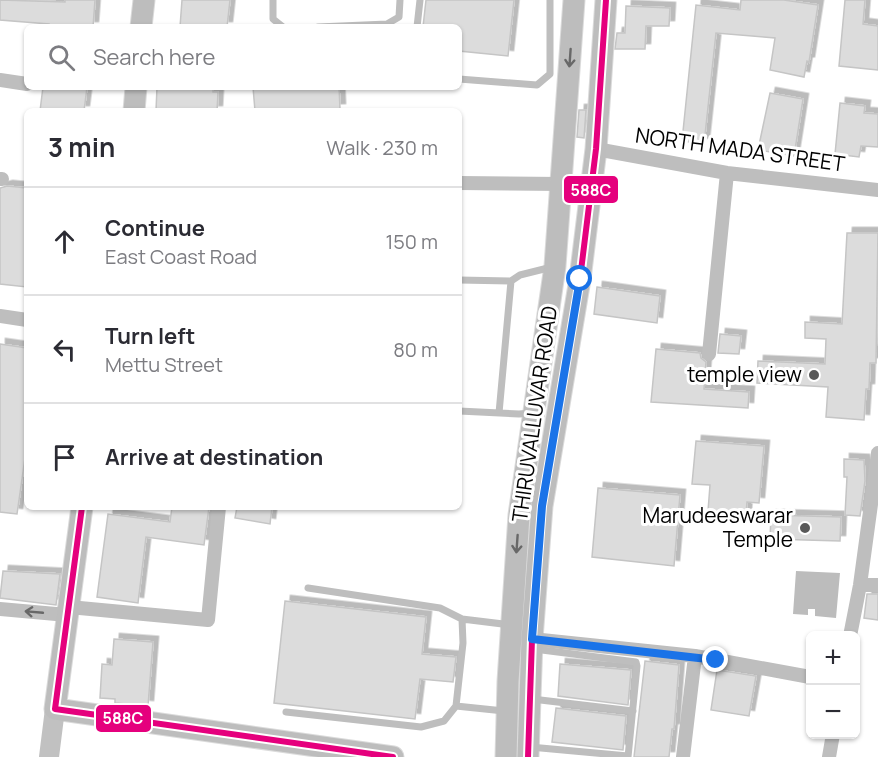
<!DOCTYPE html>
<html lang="en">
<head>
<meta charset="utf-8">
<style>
  body { margin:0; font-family:Manrope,sans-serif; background:#f7f7f7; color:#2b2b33 }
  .controls { position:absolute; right:18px; bottom:18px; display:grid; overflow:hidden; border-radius:9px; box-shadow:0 2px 4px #0004 }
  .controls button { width:54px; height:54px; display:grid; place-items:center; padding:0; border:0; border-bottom:2px solid #e1e1e2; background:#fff; color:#2b2b33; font:30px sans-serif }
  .stop { position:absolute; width:18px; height:18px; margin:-14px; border:4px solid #1a73e8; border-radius:50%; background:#fff }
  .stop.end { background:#1a73e8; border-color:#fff; box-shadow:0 2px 6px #0008 }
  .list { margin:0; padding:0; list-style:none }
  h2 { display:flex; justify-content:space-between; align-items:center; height:78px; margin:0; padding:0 24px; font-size:26px }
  h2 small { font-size:20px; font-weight:400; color:#7c7c81 }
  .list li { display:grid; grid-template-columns:39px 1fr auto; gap:18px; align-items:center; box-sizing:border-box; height:108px; padding:0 24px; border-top:2px solid #e1e1e2 }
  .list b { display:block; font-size:22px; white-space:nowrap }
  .list p { margin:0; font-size:20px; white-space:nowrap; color:#7c7c81 }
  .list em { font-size:20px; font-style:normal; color:#7c7c81 }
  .icon { flex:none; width:33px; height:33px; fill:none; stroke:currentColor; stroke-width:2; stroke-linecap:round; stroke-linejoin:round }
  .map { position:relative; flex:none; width:878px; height:757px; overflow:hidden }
  .search { position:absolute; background:#fff; box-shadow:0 2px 4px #0004; left:24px; top:24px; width:438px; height:66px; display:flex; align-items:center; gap:15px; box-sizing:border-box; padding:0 21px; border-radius:9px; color:#7c7c81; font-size:22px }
  .panel { position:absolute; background:#fff; box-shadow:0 2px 4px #0004; left:24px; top:108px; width:438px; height:402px; border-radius:9px }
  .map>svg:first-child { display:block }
  .water { fill:#bcbcbc }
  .building { fill:#dcdcdc; stroke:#c5c5c5; stroke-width:1.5; filter:url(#shadow) }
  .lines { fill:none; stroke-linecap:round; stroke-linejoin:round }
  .primary-casing { stroke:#dbdbdb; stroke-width:23 }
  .service { stroke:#bebebe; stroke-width:7 }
  .minor { stroke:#bebebe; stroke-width:14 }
  .secondary { stroke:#c1c1c1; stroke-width:20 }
  .primary { stroke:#bdbdbd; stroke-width:21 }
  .bus-1-casing { stroke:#fff; stroke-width:10 }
  .bus-1 { stroke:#e5007d; stroke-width:6 }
  .oneway { stroke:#686868 }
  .route { stroke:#1a73e8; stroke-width:8 }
  .poi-dot { fill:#595959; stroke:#fff; stroke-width:2 }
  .labels { text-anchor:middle; stroke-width:6; stroke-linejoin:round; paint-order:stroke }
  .street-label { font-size:21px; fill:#000; stroke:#fff }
  .poi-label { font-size:21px; fill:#000; stroke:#fff; text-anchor:end }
  .line-badge { stroke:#fff; stroke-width:2 }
  .badge-label { font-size:16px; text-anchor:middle; font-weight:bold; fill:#fff }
</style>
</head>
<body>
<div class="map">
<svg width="878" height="757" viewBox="0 0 878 757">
  <defs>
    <filter id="shadow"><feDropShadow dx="5.5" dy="-5.5" stdDeviation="0" flood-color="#0004"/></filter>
  </defs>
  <rect width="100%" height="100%" fill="#fff"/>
  <!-- water -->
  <path class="water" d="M796 571 840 573 836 618 815 616V609H808V615L793 614Z"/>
  <!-- building -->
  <path class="building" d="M0 0 65 2V0H95L93 27H49V24L0 20Z
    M182 0H230L227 27H180Z
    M426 0H514L508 56 459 51V27H423Z
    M741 0H784L818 5 809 62 807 61 804 77 770 70 775 38 716 33 704 144 682 141 696 5 740 10Z
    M845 0H865L863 24 878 26V70L839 66Z
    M626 6 670 8 669 26H646L645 49H615L617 33H625Z
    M43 87H87L84 111H40Z
    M157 87H213V92H218L217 111H156Z
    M253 87H339L340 109 255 111Z
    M770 93 803 99 794 156 758 150Z
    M840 103 865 106 864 113 878 114V147L861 146 859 157 835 154Z
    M579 110H586L584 138 577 137Z
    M7 186 27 188V287L0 284V188Z
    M847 233H878L876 363H870L869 389H866L864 420 826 417 828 387 757 383 758 361 825 364 826 339 805 338V322L842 324Z
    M597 287 660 296 657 323 594 314Z
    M720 334 741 336 739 354 718 353Z
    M0 344 27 348V444L17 514 0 512Z
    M656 349 700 353 701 358 706 362 704 389 749 392 748 408 651 402Z
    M696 441 764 446 759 503 747 502 746 514 708 511 710 485 692 484Z
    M844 459 864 460 865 481 860 516 845 515 847 477H844Z
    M598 488 680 495 674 566 592 557Z
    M172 507H209L204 545 146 537 138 603 97 597 108 514 170 522Z
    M237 507H272L270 524 235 518Z
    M771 515 841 517 840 541 770 539Z
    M3 571 60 574 56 605 0 598Z
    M867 594H878V620L864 618Z
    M285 601 426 617 422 654 456 657 453 682 420 679 415 719 274 703Z
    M114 639 153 642 148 706 115 703V699L100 698 102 664 112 665Z
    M645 661 679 665 674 729H672L669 757H634Z
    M560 664 631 670 628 705 558 696Z
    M717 670 756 676 749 716 711 710Z
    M556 708 626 716 623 750 552 742Z"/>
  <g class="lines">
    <!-- primary casing -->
    <g class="primary-casing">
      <path id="primary" d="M141 27 144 0
        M134 111 136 87
        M82 507 55 709 393 757
        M506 757 508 681 519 515 555 266 574 0
        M528 757 532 639 542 506 580 279 596 149 606 0"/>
    </g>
    <!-- service -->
    <path class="service" d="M273 0V19L283 27
      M318 27 387 24 399 17 400 0
      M417 27 420 0
      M459 79 537 85 550 74V0
      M459 280 511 281 520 275 552 267
      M459 411 519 414 532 413
      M499 413 511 281
      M462 619 511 625
      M534 649 636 662 637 666 628 757
      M532 699 633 711
      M456 706 504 711
      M286 712 421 727 444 721 456 706 463 643 462 619 440 608 308 588
      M530 747 628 756"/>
    <!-- minor -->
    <path class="minor" d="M0 80 27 84
      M596 149 727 173 878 190
      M0 179H2
      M459 183 562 184
      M0 316 27 320
      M709 354 727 173
      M860 585H878
      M69 607 208 620 219 507
      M0 609 67 615
      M850 636 860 585 878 453
      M532 639 695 656 810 677
      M683 757 695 656
      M829 757 833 734"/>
    <!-- secondary -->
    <path class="secondary" d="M49 757 55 709"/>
    <!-- primary -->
    <use href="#primary" class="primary"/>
    <!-- bus-1 casing -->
    <g class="bus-1-casing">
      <path id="bus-1" d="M82 507 55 709 393 757
        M528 757 532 639 542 506 580 279 596 149 606 0"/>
    </g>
    <!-- bus-1 -->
    <use href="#bus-1" class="bus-1"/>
  </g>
  <!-- one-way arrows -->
  <defs><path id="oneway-shaft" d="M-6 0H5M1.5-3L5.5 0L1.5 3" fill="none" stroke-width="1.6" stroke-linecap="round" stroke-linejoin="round" transform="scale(1.5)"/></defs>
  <g class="oneway">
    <use href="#oneway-shaft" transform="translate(570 58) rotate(94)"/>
    <use href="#oneway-shaft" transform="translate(517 544) rotate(94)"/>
    <use href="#oneway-shaft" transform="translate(34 612) rotate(-175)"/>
  </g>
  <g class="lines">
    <!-- route -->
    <path class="route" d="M580 279 542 506 532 639 716 660"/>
  </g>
  <!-- markers -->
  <g class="poi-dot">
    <circle cx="814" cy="375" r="6"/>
    <circle cx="805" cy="528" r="6"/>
  </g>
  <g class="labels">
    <!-- street labels -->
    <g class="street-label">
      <text transform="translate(740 150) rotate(8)" y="7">NORTH MADA STREET</text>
      <text transform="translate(535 414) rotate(-82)" y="7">THIRUVALLUVAR ROAD</text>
    </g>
    <!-- poi labels -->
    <g class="poi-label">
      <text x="802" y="382">temple view</text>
      <text x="793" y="523">Marudeeswarar<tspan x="793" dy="24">Temple</tspan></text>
    </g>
  </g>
  <g class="line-badge">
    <rect x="563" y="175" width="56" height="29" rx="6" fill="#e5007d"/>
    <rect x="95" y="704" width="57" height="29" rx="6" fill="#e5007d"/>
  </g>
  <g class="badge-label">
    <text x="591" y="196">588C</text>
    <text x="123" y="724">588C</text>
  </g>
</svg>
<div class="controls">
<button>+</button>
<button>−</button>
</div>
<div class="stop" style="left:580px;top:279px"></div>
<div class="stop end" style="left:716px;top:660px"></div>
<div class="search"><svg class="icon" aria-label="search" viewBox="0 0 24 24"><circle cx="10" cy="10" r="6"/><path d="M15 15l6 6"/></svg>Search here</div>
<section class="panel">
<h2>3 min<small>Walk · 230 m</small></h2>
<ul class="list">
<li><svg class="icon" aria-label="ahead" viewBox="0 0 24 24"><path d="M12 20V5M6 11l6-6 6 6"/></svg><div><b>Continue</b><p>East Coast Road</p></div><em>150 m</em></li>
<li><svg class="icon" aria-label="left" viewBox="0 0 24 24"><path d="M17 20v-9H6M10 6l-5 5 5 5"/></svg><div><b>Turn left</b><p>Mettu Street</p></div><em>80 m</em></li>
<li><svg class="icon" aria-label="arrive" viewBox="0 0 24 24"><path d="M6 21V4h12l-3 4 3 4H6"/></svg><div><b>Arrive at destination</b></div></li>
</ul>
</section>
</div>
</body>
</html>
